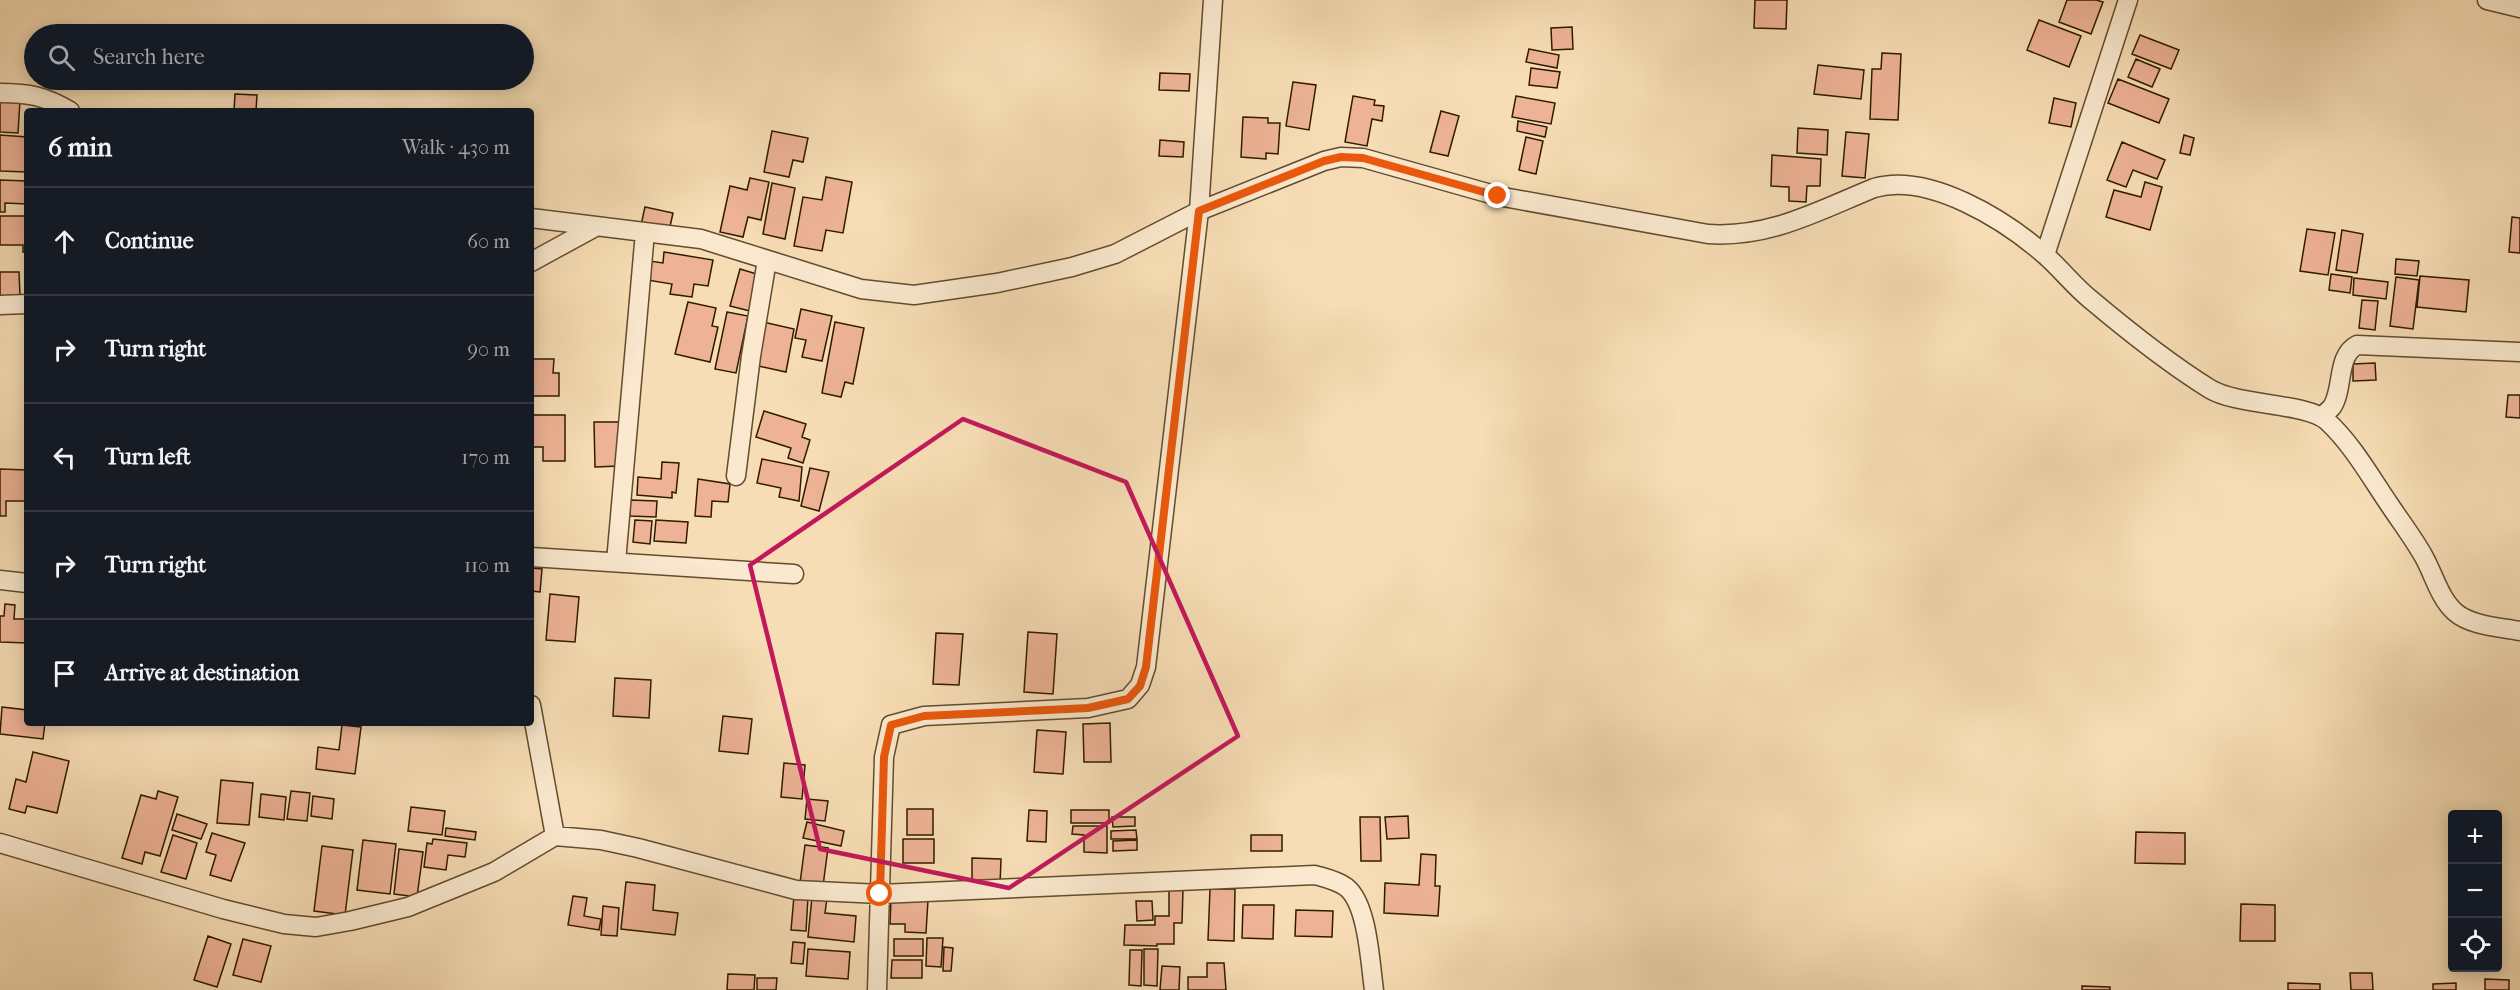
<!DOCTYPE html>
<html lang="en">
<head>
<meta charset="utf-8">
<style>
  body { margin:0; font-family:"IM FELL French Canon",serif; background:#20242c; color:#f1f3f6 }
  .controls { position:absolute; right:18px; bottom:18px; display:grid; overflow:hidden; border-radius:6px; box-shadow:0 3px 15px #0003 }
  .controls button { width:54px; height:54px; display:grid; place-items:center; padding:0; border:0; border-bottom:2px solid #363941; background:#171b24; color:#f1f3f6; font:30px sans-serif }
  .stop { position:absolute; width:18px; height:18px; margin:-14px; border:4px solid #ea580c; border-radius:50%; background:#fff }
  .stop.end { background:#ea580c; border-color:#fff; box-shadow:0 2px 6px #0008 }
  .list { margin:0; padding:0; list-style:none }
  h2 { display:flex; justify-content:space-between; align-items:center; height:78px; margin:0; padding:0 24px; font-size:26px }
  h2 small { font-size:20px; font-weight:400; color:#9ea1a6 }
  .list li { display:grid; grid-template-columns:39px 1fr auto; gap:18px; align-items:center; box-sizing:border-box; height:108px; padding:0 24px; border-top:2px solid #363941 }
  .list b { display:block; font-size:22px; white-space:nowrap }
  .list em { font-size:20px; font-style:normal; color:#9ea1a6 }
  .icon { flex:none; width:33px; height:33px; fill:none; stroke:currentColor; stroke-width:2; stroke-linecap:round; stroke-linejoin:round }
  .map { position:relative; flex:none; width:2520px; height:990px; overflow:hidden }
  .search { position:absolute; background:#171b24; box-shadow:0 3px 15px #0003; left:24px; top:24px; width:510px; height:66px; display:flex; align-items:center; gap:15px; box-sizing:border-box; padding:0 21px; border-radius:33px; color:#9ea1a6; font-size:22px }
  .panel { position:absolute; background:#171b24; box-shadow:0 3px 15px #0003; left:24px; top:108px; width:510px; height:618px; border-radius:6px }
  .map>svg:first-child { display:block }
  .building { fill:#eeb396; stroke:#301b00; stroke-width:1.5 }
  .lines { fill:none; stroke-linecap:round; stroke-linejoin:round }
  .minor-casing { stroke:#624c2d; stroke-width:21 }
  .minor { stroke:#fae9cf; stroke-width:18 }
  .route { stroke:#ea580c; stroke-width:8 }
  .marked { fill:none; stroke:#c2185b; stroke-width:4.5; stroke-linejoin:round }
</style>
</head>
<body>
<div class="map">
<svg width="2520" height="990" viewBox="0 0 2520 990">
  <rect width="100%" height="100%" fill="#f7ddb5"/>
  <filter id="stains"><feTurbulence type="fractalNoise" baseFrequency=".00333" numOctaves="4"/><feColorMatrix values="0 0 0 0 .2 0 0 0 0 .09 0 0 0 0 .02 0 0 0 .5 -.17"/></filter>
  <radialGradient id="worn" r=".72"><stop offset=".6" stop-color="#630" stop-opacity="0"/><stop offset="1" stop-color="#630" stop-opacity=".3"/></radialGradient>
  <!-- building -->
  <path class="building" d="M1755 0H1787L1786 29 1754 28Z
    M2067 0H2096L2103 2 2091 34 2059 22Z
    M2039 20 2081 36 2069 67 2027 50Z
    M1572 27 1573 49 1552 50 1551 28Z
    M2140 35 2179 50 2171 69 2132 54Z
    M1529 49 1559 55 1557 68 1526 62Z
    M1882 53 1901 54 1898 120 1870 119 1872 69H1881Z
    M2136 59 2160 69 2152 87 2128 77Z
    M1818 65 1864 70 1861 99 1814 94Z
    M1531 68 1560 72 1557 88 1529 85Z
    M1160 73 1190 74 1189 91 1159 90Z
    M2118 79 2169 99 2159 123 2108 103Z
    M1293 82 1316 85 1309 130 1286 126Z
    M235 94 257 95 256 111H234Z
    M1353 96 1375 100 1374 105 1384 106 1382 121 1372 119 1367 146 1345 142Z
    M1516 96 1555 103 1551 124 1512 117Z
    M2054 98 2076 103 2071 127 2049 123Z
    M0 99 20 100 18 133 0 132Z
    M1441 111 1459 116 1448 156 1430 152Z
    M1243 117 1268 118V123H1280L1278 154 1266 153V159L1241 157Z
    M1518 121 1547 127 1545 137 1517 131Z
    M1798 128 1828 130 1827 155 1797 153Z
    M772 131 808 138 803 162 793 160 789 177 764 172Z
    M1846 132 1869 134 1865 178 1842 176Z
    M0 135 27 137V172L0 171Z
    M2184 135 2194 138 2190 155 2180 153Z
    M1526 137 1543 141 1536 174 1519 170Z
    M1160 140 1184 142 1183 157 1159 156Z
    M2122 142 2165 160 2157 179 2133 170 2126 187 2107 180Z
    M1772 155 1821 159 1820 186H1807L1806 202 1789 201V187L1771 186Z
    M826 177 852 182 843 233 826 230 822 251 794 246 803 197 822 200Z
    M750 178 769 182 761 220 748 217 743 237 720 232 730 186 747 190Z
    M0 180 27 181V204L5 203V212H0Z
    M2145 182 2162 187 2150 230 2106 217 2114 190 2141 197Z
    M772 183 795 188 785 239 763 234Z
    M645 207 673 213 669 231 641 225Z
    M0 216H27V252H23V245H0Z
    M2512 217 2520 218V253L2509 252Z
    M2307 229 2335 233 2328 275 2300 271Z
    M2342 230 2363 234 2357 273 2336 270Z
    M664 252 713 260 708 286 694 284 692 297 670 294 672 284 647 280 650 261 663 263Z
    M2396 259 2419 261 2417 276 2395 274Z
    M740 269 760 275 750 311 730 306Z
    M0 272H19L20 296H0Z
    M2331 274 2352 277 2350 293 2329 290Z
    M2420 276 2469 280 2466 312 2417 307Z
    M2396 277 2419 280 2413 329 2390 326Z
    M2354 278 2388 282 2386 299 2353 295Z
    M2362 300 2378 301 2375 330 2359 328Z
    M688 302 716 308 712 326 718 327 710 362 675 354Z
    M801 309 832 316 822 361 802 357 806 340 795 338Z
    M727 312 748 316 736 373 715 369Z
    M763 322 794 329 786 372 754 365Z
    M835 322 864 328 853 384 845 382 841 397 822 393Z
    M531 359H554L553 373H559V396H531Z
    M2375 363 2376 380 2353 381V364Z
    M2508 395H2520V418L2506 417Z
    M764 411 806 424 802 437 810 440 803 463 788 458 791 448 756 437Z
    M531 415H565V461H543V447H531Z
    M594 422H619V466L595 467Z
    M762 459 802 467 799 501 779 497 781 488 757 483Z
    M662 462 679 463 676 493 672 492V498L637 495 638 477 661 479Z
    M810 468 829 472 819 511 801 506Z
    M0 469 27 470V501H6V516H0Z
    M698 479 730 484 728 502 712 501 711 517 695 516Z
    M630 500 657 501 656 517 630 516Z
    M635 520 652 521 650 544 633 542Z
    M656 520 688 522 686 543 654 541Z
    M531 568 542 569 540 592 531 591Z
    M550 594 579 597 575 642 546 640Z
    M5 604 15 605 14 619H27V643L0 642V616H4Z
    M1028 632 1057 634 1053 694 1024 692Z
    M936 633 963 634 959 685 933 684Z
    M615 678 651 680 649 718 613 716Z
    M2 707 27 710V723H45L43 739 0 734Z
    M723 716 752 719 748 754 719 751Z
    M1110 723 1111 762H1084L1083 724Z
    M342 725 361 727 355 774 316 769 318 747 339 750Z
    M1037 730 1066 732 1063 774 1034 772Z
    M33 752 69 761 57 813 27 806 25 813 9 809 16 779 26 782Z
    M784 763 805 765 802 799 781 797Z
    M221 780 253 783 249 825 217 823Z
    M158 791 178 797 160 856 145 852 142 864 122 858 141 795 156 799Z
    M291 791 310 793 307 821 287 819Z
    M261 794 286 797 284 820 259 817Z
    M313 796 334 799 332 819 311 816Z
    M807 799 828 801 825 821 805 819Z
    M411 807 445 811 442 835 408 831Z
    M907 809H933V835H907Z
    M1029 810 1047 811 1046 842 1027 841Z
    M1071 810H1109V823H1071Z
    M177 814 207 824 201 839 172 830Z
    M1408 816 1409 838 1387 839 1385 817Z
    M1112 817H1135V826L1113 827Z
    M1360 817H1380L1381 861H1361Z
    M807 822 844 831 841 846 803 838Z
    M1073 826H1107V853L1084 852V835L1072 834Z
    M446 828 476 832 475 840 445 836Z
    M1136 830 1137 839H1111V831Z
    M2136 832 2185 833V864L2135 863Z
    M212 833 245 843 231 881 210 875 216 855 206 852Z
    M173 835 197 843 186 879 161 872Z
    M1251 835H1282V851H1251Z
    M433 839 467 843 465 857 448 855 446 870 424 867 427 843 432 844Z
    M903 839H934V863H903Z
    M363 840 396 844 390 894 357 890Z
    M1137 840V850L1113 851V841Z
    M805 845 828 848 823 886 800 883Z
    M322 846 353 850 345 915 314 911Z
    M399 849 423 852 417 897 394 894Z
    M1421 854 1436 855 1435 886H1440L1438 916 1384 913 1385 883 1419 885Z
    M972 858 1001 859 1000 885 972 884Z
    M626 882 655 885 653 910 678 913 675 935 621 929Z
    M1169 889H1183L1182 923H1174V944H1157V946L1124 945 1125 925H1155V916H1169Z
    M1210 889H1235L1234 941 1208 940Z
    M573 896 587 898 584 916 601 919 599 930 568 925Z
    M794 896 808 897 806 931 791 930Z
    M812 897 827 898 825 913 856 916 854 942 808 937Z
    M891 899 928 900 926 933 905 932V924H890Z
    M1136 901H1152L1153 920 1137 921Z
    M2241 904 2275 905V941H2240Z
    M1243 905H1274L1273 939 1242 938Z
    M603 906 619 908 617 936 601 935Z
    M1296 910 1333 911 1332 937 1295 936Z
    M208 936 231 944 217 987 194 980Z
    M927 938H943L941 967 926 966Z
    M243 939 271 946 261 982 233 975Z
    M894 939H923V956H894Z
    M793 942 805 943 803 964 791 963Z
    M944 947 953 948 951 971H943Z
    M808 949 850 952 848 979 806 976Z
    M1144 949H1158L1157 986 1144 985Z
    M1130 950H1142L1141 986 1129 985Z
    M892 960H922V978H891Z
    M1207 963H1224L1226 990H1188V977H1207Z
    M1162 966 1180 967 1179 990H1160Z
    M2350 973H2372L2373 990H2351Z
    M728 974 755 975 754 990H727Z
    M757 978H777L776 990H757Z
    M2485 979 2509 980V990H2485Z
    M2288 983 2320 984V990H2288Z
    M2456 983V990H2433V984Z
    M2082 986 2110 987V990H2082Z"/>
  <g class="lines">
    <!-- minor casing -->
    <g class="minor-casing">
      <path id="minor" d="M2487 0 2520 8
        M0 93C29 93 45 96 70 111
        M531 218 701 239 861 289 914 295 997 283 1072 267 1115 254 1199 211 1324 161 1341 157 1363 158 1498 196 1708 234C1770 238 1818 211 1874 188 1929 172 2005 220 2045 255 2061 269 2074 286 2090 299 2128 331 2168 363 2210 389 2238 406 2308 403 2327 421 2352 444 2370 476 2389 504 2401 522 2414 539 2424 557 2434 575 2440 599 2455 612 2471 626 2500 627 2520 631
        M2045 255 2128 0
        M531 262 597 226
        M0 305 27 304
        M2321 417C2325 414 2329 410 2332 407 2344 389 2336 356 2357 345L2520 352
        M736 476 751 356 767 260
        M531 557 794 574
        M616 562 645 232
        M0 580 27 583
        M531 705 555 836
        M0 843 223 909 284 924 316 927 350 921 408 907 494 872 555 836 601 840 638 848 796 890 880 894 1315 875C1325 878 1336 880 1346 887 1368 904 1370 963 1374 990
        M877 990 884 757 891 725 924 716 1088 708 1128 699 1140 685 1146 667 1199 211 1213 0"/>
    </g>
    <!-- minor -->
    <use href="#minor" class="minor"/>
  </g>
  <g class="lines">
    <!-- route -->
    <path class="route" d="M880 894 884 757 891 725 924 716 1088 708 1128 699 1140 686 1146 667 1199 211 1324 161 1341 157 1363 158 1498 196"/>
  </g>
  <!-- marked area -->
  <path class="marked" d="M963 419 1126 482 1238 736 1009 888 820 849 750 565Z"/>
  <rect width="100%" height="100%" filter="url(#stains)"/>
  <rect width="100%" height="100%" fill="url(#worn)"/>
</svg>
<div class="controls">
<button>+</button>
<button>−</button>
<button><svg class="icon" aria-label="locate" viewBox="0 0 24 24"><circle cx="12" cy="12" r="6"/><path d="M12 2v4M12 18v4M2 12h4M18 12h4"/></svg></button>
</div>
<div class="stop" style="left:880px;top:894px"></div>
<div class="stop end" style="left:1498px;top:196px"></div>
<div class="search"><svg class="icon" aria-label="search" viewBox="0 0 24 24"><circle cx="10" cy="10" r="6"/><path d="M15 15l6 6"/></svg>Search here</div>
<section class="panel">
<h2>6 min<small>Walk · 430 m</small></h2>
<ul class="list">
<li><svg class="icon" aria-label="ahead" viewBox="0 0 24 24"><path d="M12 20V5M6 11l6-6 6 6"/></svg><div><b>Continue</b></div><em>60 m</em></li>
<li><svg class="icon" aria-label="right" viewBox="0 0 24 24"><path d="M7 20v-9h11M14 6l5 5-5 5"/></svg><div><b>Turn right</b></div><em>90 m</em></li>
<li><svg class="icon" aria-label="left" viewBox="0 0 24 24"><path d="M17 20v-9H6M10 6l-5 5 5 5"/></svg><div><b>Turn left</b></div><em>170 m</em></li>
<li><svg class="icon" aria-label="right" viewBox="0 0 24 24"><path d="M7 20v-9h11M14 6l5 5-5 5"/></svg><div><b>Turn right</b></div><em>110 m</em></li>
<li><svg class="icon" aria-label="arrive" viewBox="0 0 24 24"><path d="M6 21V4h12l-3 4 3 4H6"/></svg><div><b>Arrive at destination</b></div></li>
</ul>
</section>
</div>
</body>
</html>
